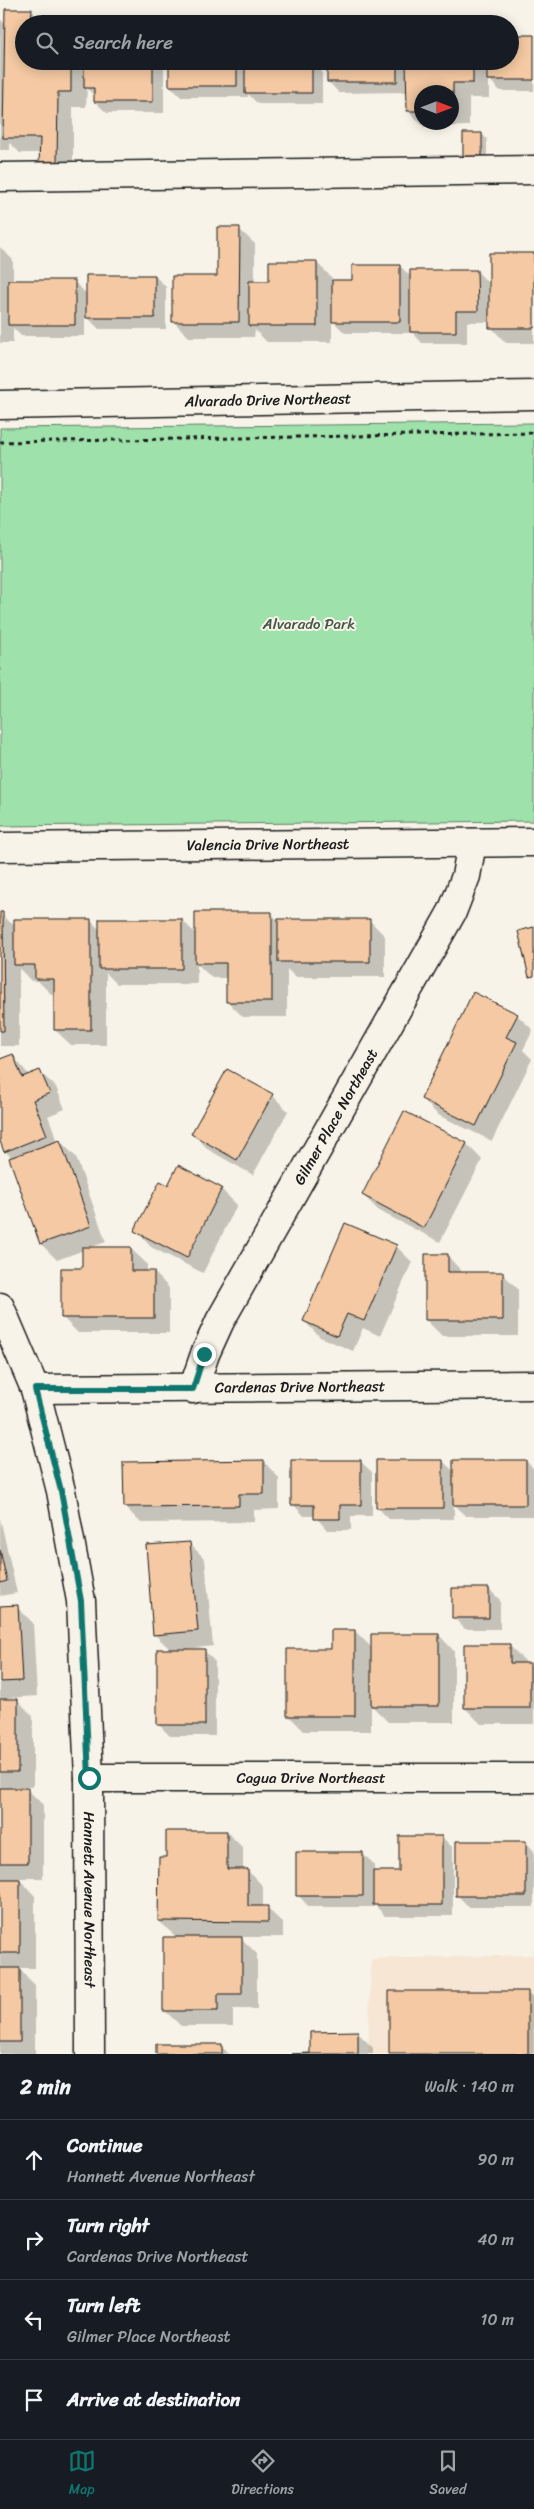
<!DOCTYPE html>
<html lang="en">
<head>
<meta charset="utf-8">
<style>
  body { margin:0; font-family:Sriracha,sans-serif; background:#20242c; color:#f1f3f6 }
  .compass { position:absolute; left:414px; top:85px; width:45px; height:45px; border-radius:50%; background:#171b24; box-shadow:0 2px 12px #0003; rotate:90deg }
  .stop { position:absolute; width:15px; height:15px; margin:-11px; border:4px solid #0f766e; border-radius:50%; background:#fff }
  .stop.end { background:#0f766e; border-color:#fff; box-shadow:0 1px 5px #0008 }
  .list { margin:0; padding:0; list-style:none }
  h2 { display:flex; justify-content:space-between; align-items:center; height:65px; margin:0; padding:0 20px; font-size:21px }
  h2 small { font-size:16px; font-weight:400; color:#9ea1a6 }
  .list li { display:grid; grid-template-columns:32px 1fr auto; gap:15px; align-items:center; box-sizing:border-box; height:80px; padding:0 20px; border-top:1px solid #363941 }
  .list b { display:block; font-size:19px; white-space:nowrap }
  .list p { margin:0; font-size:16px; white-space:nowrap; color:#9ea1a6 }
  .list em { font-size:16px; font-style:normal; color:#9ea1a6 }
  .icon { flex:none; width:28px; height:28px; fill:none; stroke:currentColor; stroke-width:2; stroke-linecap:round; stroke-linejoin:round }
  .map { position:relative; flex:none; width:534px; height:2054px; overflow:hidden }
  .search { position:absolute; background:#171b24; box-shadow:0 2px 12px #0003; left:15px; right:15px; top:15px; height:55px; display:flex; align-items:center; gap:12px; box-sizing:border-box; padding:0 18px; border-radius:28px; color:#9ea1a6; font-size:19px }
  .sheet { height:385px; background:#171b24 }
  nav { display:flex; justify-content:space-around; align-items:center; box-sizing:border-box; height:70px; border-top:1px solid #363941; background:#171b24; font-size:14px; color:#9ea1a6 }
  nav a { display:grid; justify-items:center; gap:2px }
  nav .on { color:#0f766e }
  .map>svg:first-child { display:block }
  .built { fill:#f6e6d3 }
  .green { fill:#9ee1ab; stroke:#5d7e64 }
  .shadow { fill:#0003; fill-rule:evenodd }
  .building { fill:#f4c9a3; stroke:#1c1c1c }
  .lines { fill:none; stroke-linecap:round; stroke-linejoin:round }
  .minor-casing { stroke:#1c1c1c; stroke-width:31 }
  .path { stroke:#1c1c1c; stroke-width:3; stroke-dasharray:4 4; stroke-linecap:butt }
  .minor { stroke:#f7f3e8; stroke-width:28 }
  .route { stroke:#0f766e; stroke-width:6 }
  .labels { text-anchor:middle; stroke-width:4; stroke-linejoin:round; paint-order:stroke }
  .street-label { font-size:15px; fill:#1c1c1c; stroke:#f7f3e8 }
  .park-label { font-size:15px; fill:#435747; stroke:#f7f3e8 }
</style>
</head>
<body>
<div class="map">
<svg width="534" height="2054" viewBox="0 0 534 2054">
  <rect width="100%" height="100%" fill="#f7f3e8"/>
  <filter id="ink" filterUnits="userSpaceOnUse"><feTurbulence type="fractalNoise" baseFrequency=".02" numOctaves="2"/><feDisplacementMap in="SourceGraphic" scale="10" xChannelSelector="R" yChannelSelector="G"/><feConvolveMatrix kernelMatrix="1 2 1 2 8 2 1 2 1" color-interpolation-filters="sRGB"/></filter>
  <g filter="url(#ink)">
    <!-- built -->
    <path class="built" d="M534 1946V2054H368L371 1959 533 1955Z"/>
    <!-- green -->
    <path class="green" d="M534 423V821L0 826V428Z"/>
    <!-- shadow -->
    <path class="shadow" d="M31 10 44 24H24V61H164V113H107L95 102V97L87 88 86 107H73V181L41 153H20L10 143V150H0V19L6 25Z
      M534 36V91H500L489 79V98H469V126L424 127 408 111V92L339 93 328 81V61H510ZM422 92H452V122H422Z
      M170 61H322V104H258L248 94V97H181L170 86Z
      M482 134 487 139V169H470Z
      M239 229 255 244V283H270L316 262 332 278V282H353L400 266 411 277 477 271 488 283V295H491L534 255V343H506L491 327V322H467V343H422L413 333H345L332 320V342H267L255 330 254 337H189L174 322 218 278Z
      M0 247 13 260V282H74L88 295 155 276 166 287V329H99L85 315V336H21L13 328V343H0Z
      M0 914 16 927 90 920 101 931 182 920 196 934 271 914 278 920H369L385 936V977H295L287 969V1017H243L227 1001V978H212L197 964V984H117L106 973V1045H71L55 1030V995H52L38 981H31L19 968V1046H0Z
      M517 1015 533 1030 523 1050 532 1059 492 1141 438 1115 422 1099Z
      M13 1056 30 1076 40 1072 56 1087 65 1109 48 1116 58 1142 60 1141 76 1157 106 1242 88 1248 131 1249 147 1264V1272H154L169 1288V1333H78L62 1317 84 1269V1250L57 1260 41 1244 11 1159 12 1158 5 1151 0 1138V1061Z
      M272 1095 288 1111 253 1175 209 1150 193 1134Z
      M405 1113 467 1144 482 1160 440 1242 379 1211 363 1195Z
      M168 1187 221 1189 237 1205 203 1273 151 1247 136 1231Z
      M396 1246 412 1262 380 1336 363 1328 353 1351 320 1337 304 1321Z
      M447 1255 463 1273H502L518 1289V1336H442L426 1320Z
      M360 1461 372 1472V1516H351V1530H327L315 1516H304L293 1504Z
      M443 1461 454 1472 526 1461 534 1469V1516H466L454 1504V1519H389L377 1507Z
      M264 1462 279 1478V1509L254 1510V1522L141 1523 125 1507Z
      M0 1518 17 1593 0 1596Z
      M189 1543 205 1559 213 1646 187 1649V1650H204L215 1662V1736H170L158 1724 171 1650 154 1634Z
      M489 1589 500 1600V1629H465L453 1617Z
      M17 1607 33 1623 37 1696 8 1698V1700H17L33 1716V1787H25L43 1805V1878H18L35 1896V1968H18L35 1985V2054H0V1608Z
      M355 1631 372 1648 439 1635 454 1651V1722H388L371 1705V1731H304L288 1715 332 1650Z
      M509 1645 525 1661V1665H530L534 1669V1724H481L465 1708Z
      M227 1832 243 1848V1870H247L263 1886V1908H267L283 1923V1937H240L257 1954V2009H233V2026H181L165 2011 177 1938 159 1921 167 1858Z
      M442 1837 453 1848V1916H385L374 1904V1907H309L298 1895 362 1853 374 1864V1872H401Z
      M526 1842 534 1851V1907H469L457 1895Z
      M527 1992 534 1998V2054H390Z
      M357 2032 373 2048V2054H311Z
      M221 2046 229 2054H157Z"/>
    <!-- building -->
    <path class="building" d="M5 9H32L31 24H24V61H71V92H58L57 165H39L40 138H3Z
      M510 35H534V80H487V61H510Z
      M84 61H153V102H94V88H84Z
      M169 61H237V86H169Z
      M245 61H312V93H245Z
      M327 61H397V82H327Z
      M406 61H473V83H453V111L452 92H422V111H407Z
      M463 133H482V164H463Z
      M217 227H240L239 322H172V276H217Z
      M489 253H534V328H489Z
      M269 261H317V326H249V281H269Z
      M352 265H400V322H332V280H352Z
      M410 270H477L478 311H456V332H410Z
      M86 275H155V318H86Z
      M8 280H75V325H8Z
      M0 912H3L4 1031H0Z
      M195 912H272V1002H226V963H195Z
      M14 919H91V1030H54V979H35V965H14Z
      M99 919H182V969H99Z
      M278 919H370V962H278Z
      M534 927V976L529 977 518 931Z
      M473 992 518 1014 506 1037 517 1042 476 1126 421 1099Z
      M13 1054 22 1077 40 1070 50 1093 33 1100 47 1135 4 1152 0 1141V1059Z
      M227 1069 273 1094 237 1160 191 1134Z
      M404 1111 467 1143 424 1228 362 1195Z
      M60 1140 91 1226 40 1244 9 1158Z
      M178 1165 222 1188 187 1258 134 1231 160 1181 168 1185Z
      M345 1223 397 1245 364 1321 347 1314 337 1336 303 1321Z
      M82 1247H131V1271H154V1318H61V1268H82Z
      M425 1254H448V1272H503V1320H425Z
      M264 1460V1494H239V1506L124 1507 123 1462Z
      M291 1460H361V1505H340V1519H314V1505H291Z
      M376 1460H443V1508H376Z
      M453 1460H526V1505H453Z
      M190 1542 198 1631 153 1635 146 1545Z
      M0 1550 7 1581 0 1583Z
      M452 1588H489V1618H452Z
      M18 1605 22 1681 0 1682V1606Z
      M331 1630H355V1716H287V1649H331Z
      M371 1634H439V1706H371Z
      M464 1644H510V1663H530V1708H464Z
      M157 1649H205V1725H157Z
      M0 1699H18V1772H0Z
      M0 1788H28V1863H0Z
      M166 1831H227V1869H248V1906H268V1922L158 1921 159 1857H166Z
      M399 1836H442V1905H373V1871H399Z
      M456 1841H526V1896H456Z
      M296 1852H363V1896H296Z
      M0 1879H20V1953H0Z
      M163 1937H242V1994H218V2011H163Z
      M0 1968H20V2042H0Z
      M389 1991H528V2054H389Z
      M358 2031V2054H292L310 2053V2032Z
      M156 2044H222V2054H156Z"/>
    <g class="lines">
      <!-- minor casing -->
      <g class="minor-casing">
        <g id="minor">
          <path d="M0 177 534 170"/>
          <path id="s1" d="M0 405 534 395"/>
          <path id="s2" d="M0 847 534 842"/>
          <path id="s3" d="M0 1307 35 1389 61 1491 81 1601 89 1778 90 2054"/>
          <path id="s4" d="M35 1389 534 1385"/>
          <path id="s5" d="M193 1389 205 1354 220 1321 452 912 466 876 472 843"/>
          <path id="s6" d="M89 1778H534"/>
        </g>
      </g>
      <!-- path -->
      <path class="path" d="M0 442 534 433"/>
      <!-- minor -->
      <use href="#minor" class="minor"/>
    </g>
  </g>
  <g class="lines" filter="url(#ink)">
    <!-- route -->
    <path class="route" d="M89 1778 81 1601 61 1491 35 1389H193L204 1354"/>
  </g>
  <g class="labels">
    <!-- street labels -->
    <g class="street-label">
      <text dy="5" stroke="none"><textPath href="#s1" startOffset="268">Alvarado Drive Northeast</textPath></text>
      <text dy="5" stroke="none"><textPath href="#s2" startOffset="268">Valencia Drive Northeast</textPath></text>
      <text dy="5" stroke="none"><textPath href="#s5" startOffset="308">Gilmer Place Northeast</textPath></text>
      <text dy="5" stroke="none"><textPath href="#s4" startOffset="265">Cardenas Drive Northeast</textPath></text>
      <text dy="5" stroke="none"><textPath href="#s6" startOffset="222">Cagua Drive Northeast</textPath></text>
      <text dy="5" stroke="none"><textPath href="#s3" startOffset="605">Hannett Avenue Northeast</textPath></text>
    </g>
    <!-- park labels -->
    <g class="park-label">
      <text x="309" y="629">Alvarado Park</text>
    </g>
  </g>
</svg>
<svg class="compass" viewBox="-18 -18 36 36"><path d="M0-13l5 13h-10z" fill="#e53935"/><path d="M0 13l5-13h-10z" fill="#9ea1a6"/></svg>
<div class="stop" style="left:89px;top:1778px"></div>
<div class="stop end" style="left:204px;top:1354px"></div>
<div class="search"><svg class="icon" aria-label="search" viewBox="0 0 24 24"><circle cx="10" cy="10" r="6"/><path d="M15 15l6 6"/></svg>Search here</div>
</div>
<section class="sheet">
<h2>2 min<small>Walk · 140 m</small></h2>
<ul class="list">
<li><svg class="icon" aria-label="ahead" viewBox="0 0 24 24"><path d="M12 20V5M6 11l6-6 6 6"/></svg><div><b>Continue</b><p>Hannett Avenue Northeast</p></div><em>90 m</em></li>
<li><svg class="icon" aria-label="right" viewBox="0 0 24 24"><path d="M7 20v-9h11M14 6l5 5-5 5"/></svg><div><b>Turn right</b><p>Cardenas Drive Northeast</p></div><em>40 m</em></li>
<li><svg class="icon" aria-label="left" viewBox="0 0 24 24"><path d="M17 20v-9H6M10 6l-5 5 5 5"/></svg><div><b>Turn left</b><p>Gilmer Place Northeast</p></div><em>10 m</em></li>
<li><svg class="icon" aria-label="arrive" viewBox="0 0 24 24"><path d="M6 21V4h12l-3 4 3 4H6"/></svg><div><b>Arrive at destination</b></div></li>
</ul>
</section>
<nav>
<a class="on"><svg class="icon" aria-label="map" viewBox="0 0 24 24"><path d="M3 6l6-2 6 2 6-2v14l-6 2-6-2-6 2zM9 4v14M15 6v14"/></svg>Map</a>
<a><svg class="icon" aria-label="directions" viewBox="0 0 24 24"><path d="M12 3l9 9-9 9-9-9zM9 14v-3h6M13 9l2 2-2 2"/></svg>Directions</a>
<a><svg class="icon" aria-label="saved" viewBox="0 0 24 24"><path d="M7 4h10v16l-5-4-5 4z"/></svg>Saved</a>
</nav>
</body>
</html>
